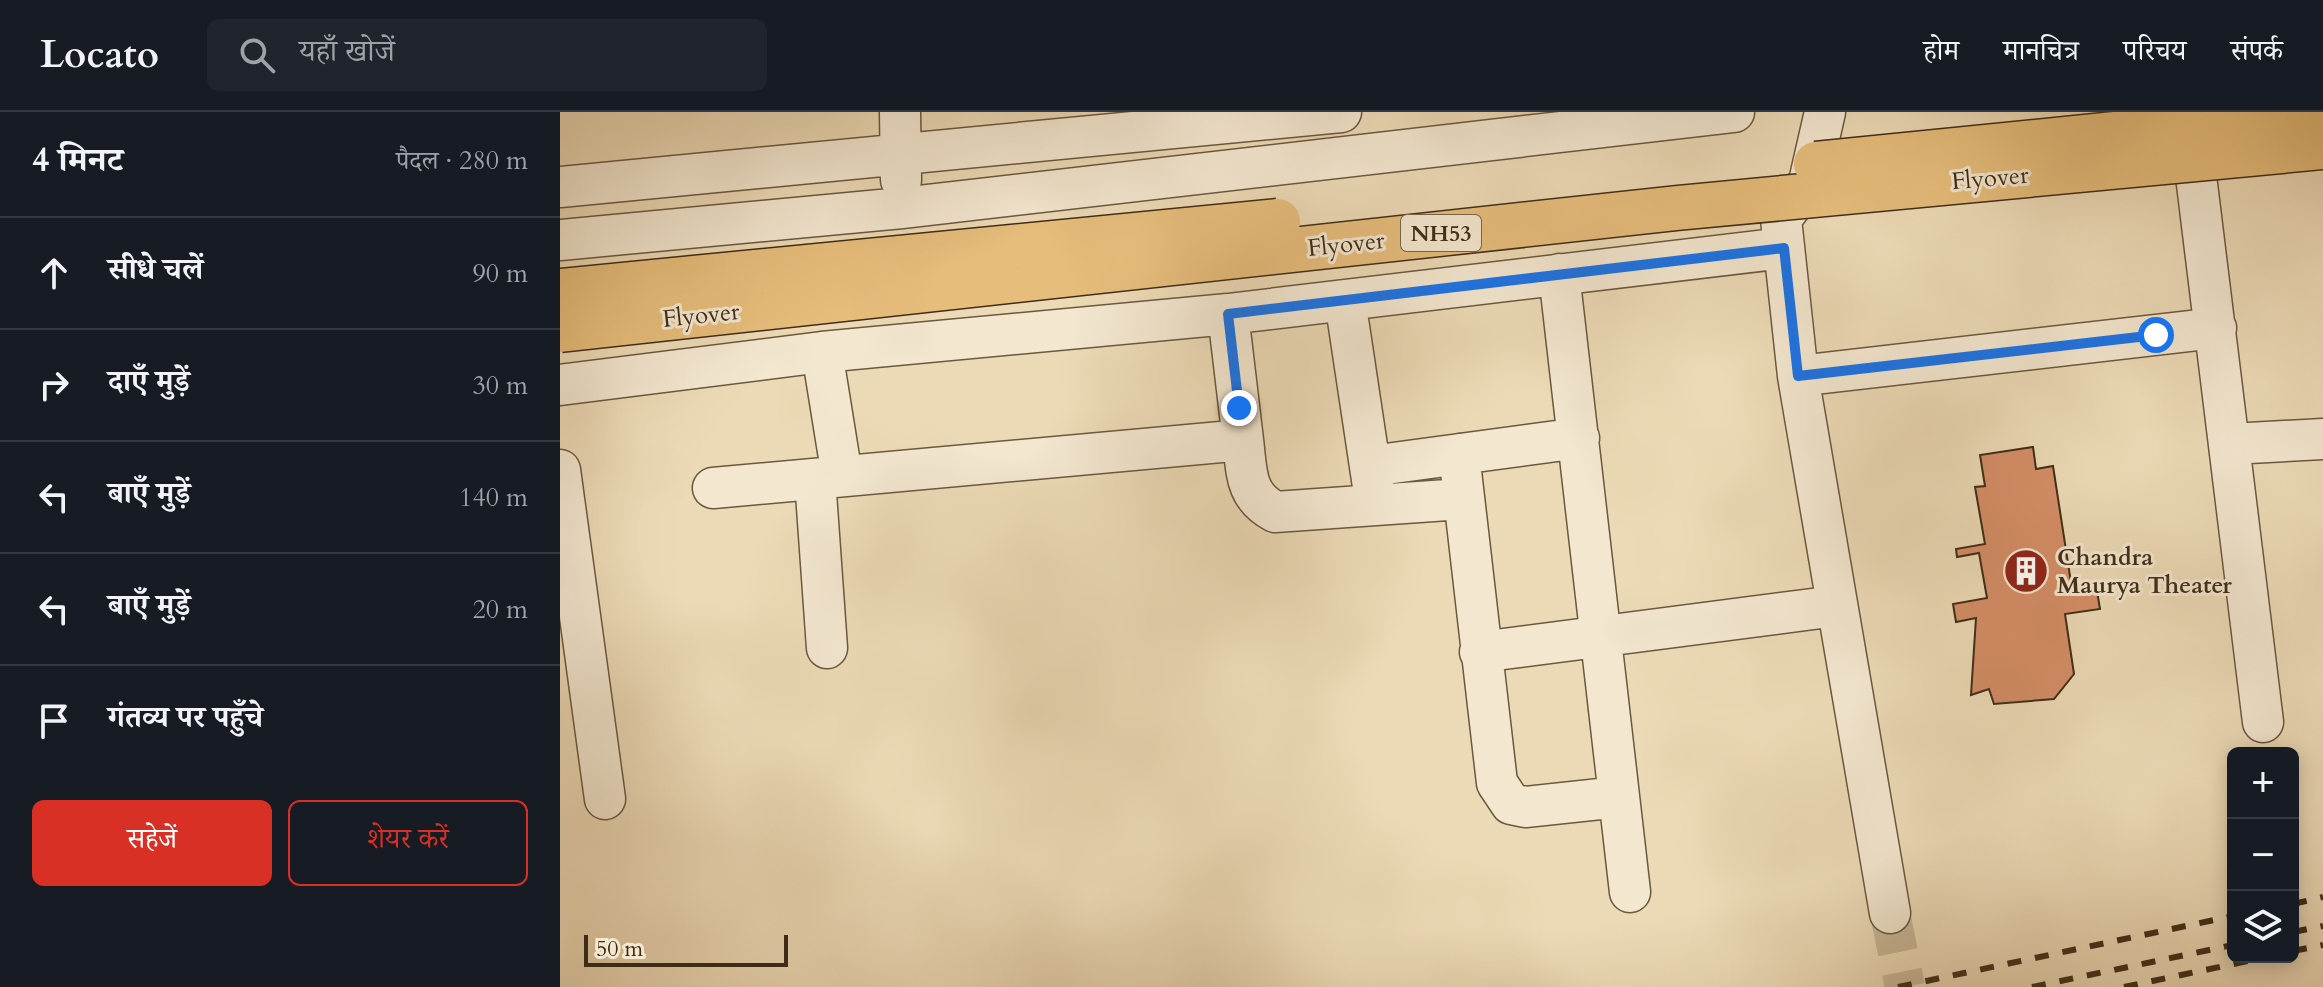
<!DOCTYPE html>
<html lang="hi">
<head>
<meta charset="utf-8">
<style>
  body { margin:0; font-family:Cardo,"Noto Serif Devanagari",serif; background:#20242c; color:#f1f3f6 }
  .controls { position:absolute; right:24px; bottom:24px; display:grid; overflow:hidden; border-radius:12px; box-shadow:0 4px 20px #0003 }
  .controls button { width:72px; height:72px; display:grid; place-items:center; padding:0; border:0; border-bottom:2px solid #363941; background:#171b24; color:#f1f3f6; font:40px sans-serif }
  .scale { position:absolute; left:24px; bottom:20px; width:204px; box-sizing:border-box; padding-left:8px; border:4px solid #3f2c17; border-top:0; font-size:22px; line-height:28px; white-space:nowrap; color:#3f2c17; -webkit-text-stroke:6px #f3e7d0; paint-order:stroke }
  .stop { position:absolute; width:24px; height:24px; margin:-18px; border:6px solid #1a73e8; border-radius:50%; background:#fff }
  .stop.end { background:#1a73e8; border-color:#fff; box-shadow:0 2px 8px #0008 }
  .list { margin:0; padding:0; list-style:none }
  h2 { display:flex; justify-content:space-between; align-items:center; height:104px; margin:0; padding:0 32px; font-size:34px }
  h2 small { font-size:26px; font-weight:400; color:#9ea1a6 }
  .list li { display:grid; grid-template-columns:52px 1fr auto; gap:24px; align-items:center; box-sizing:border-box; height:112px; padding:0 32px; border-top:2px solid #363941 }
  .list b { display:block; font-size:30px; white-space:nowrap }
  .list em { font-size:26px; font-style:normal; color:#9ea1a6 }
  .actions { display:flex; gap:16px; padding:24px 32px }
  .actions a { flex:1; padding:18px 0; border:2px solid #d93025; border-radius:12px; text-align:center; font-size:28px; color:#d93025 }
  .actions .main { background:#d93025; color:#fff }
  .icon { flex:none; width:44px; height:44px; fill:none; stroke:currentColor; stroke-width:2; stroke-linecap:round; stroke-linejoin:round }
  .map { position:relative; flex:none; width:1763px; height:875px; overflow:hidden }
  header { display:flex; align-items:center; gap:48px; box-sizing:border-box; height:112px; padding:0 40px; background:#171b24; border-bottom:2px solid #363941 }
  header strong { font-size:38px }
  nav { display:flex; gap:44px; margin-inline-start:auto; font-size:28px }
  .search { width:560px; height:72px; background:#20242c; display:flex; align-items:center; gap:20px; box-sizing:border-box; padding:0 28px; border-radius:12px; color:#9ea1a6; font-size:30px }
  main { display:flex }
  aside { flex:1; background:#171b24 }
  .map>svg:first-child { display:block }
  .building { fill:#d48d67; stroke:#3f2c17; stroke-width:2 }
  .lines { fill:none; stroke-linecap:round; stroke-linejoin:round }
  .minor-tunnel { stroke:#c9b796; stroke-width:40; stroke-dasharray:40 20; stroke-linecap:butt }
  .minor-casing { stroke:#6a583f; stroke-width:43 }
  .minor { stroke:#f3e7d0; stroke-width:40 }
  .rail { stroke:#3f2c17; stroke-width:6; stroke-dasharray:14 14; stroke-linecap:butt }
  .highway-bridge-casing { stroke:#3f2c17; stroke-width:47; stroke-linecap:butt }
  .highway-bridge { stroke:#e6bd7b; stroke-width:44 }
  .route { stroke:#1a73e8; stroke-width:10 }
  .labels { text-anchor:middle; stroke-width:6; stroke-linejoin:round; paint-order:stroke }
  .shield { fill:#f3e7d0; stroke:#75644e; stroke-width:2 }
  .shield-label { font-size:22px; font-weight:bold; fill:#3f2c17 }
  .street-label { font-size:24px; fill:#3f2c17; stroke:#f3e7d0 }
  .poi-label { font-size:24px; font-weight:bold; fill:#3f2c17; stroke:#f3e7d0; text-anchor:start }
</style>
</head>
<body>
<header>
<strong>Locato</strong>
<div class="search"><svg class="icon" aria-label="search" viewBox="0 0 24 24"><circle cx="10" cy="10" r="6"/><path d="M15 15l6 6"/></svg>यहाँ खोजें</div>
<nav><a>होम</a><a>मानचित्र</a><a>परिचय</a><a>संपर्क</a></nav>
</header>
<main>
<aside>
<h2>4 मिनट<small>पैदल · 280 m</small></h2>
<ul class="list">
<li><svg class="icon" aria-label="ahead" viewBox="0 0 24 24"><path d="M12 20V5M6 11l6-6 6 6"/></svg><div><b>सीधे चलें</b></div><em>90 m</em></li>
<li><svg class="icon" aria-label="right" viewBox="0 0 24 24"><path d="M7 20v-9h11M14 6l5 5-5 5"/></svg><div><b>दाएँ मुड़ें</b></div><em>30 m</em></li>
<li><svg class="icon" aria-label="left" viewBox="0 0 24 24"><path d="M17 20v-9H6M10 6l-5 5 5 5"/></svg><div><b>बाएँ मुड़ें</b></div><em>140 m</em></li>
<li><svg class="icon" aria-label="left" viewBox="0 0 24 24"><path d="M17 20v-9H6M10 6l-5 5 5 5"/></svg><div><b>बाएँ मुड़ें</b></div><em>20 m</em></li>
<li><svg class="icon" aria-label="arrive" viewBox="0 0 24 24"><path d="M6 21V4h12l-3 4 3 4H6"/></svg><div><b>गंतव्य पर पहुँचे</b></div></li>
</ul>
<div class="actions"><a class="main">सहेजें</a><a>शेयर करें</a></div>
</aside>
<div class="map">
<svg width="1763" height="875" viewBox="0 0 1763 875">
  <rect width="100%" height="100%" fill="#ecdab6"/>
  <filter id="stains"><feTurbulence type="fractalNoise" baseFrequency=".0025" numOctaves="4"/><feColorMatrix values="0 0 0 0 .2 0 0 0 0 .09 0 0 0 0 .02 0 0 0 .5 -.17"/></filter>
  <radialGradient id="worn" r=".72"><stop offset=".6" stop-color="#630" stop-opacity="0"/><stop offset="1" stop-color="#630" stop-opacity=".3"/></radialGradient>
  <!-- building -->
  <path class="building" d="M1473 335 1476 357 1493 354 1512 477 1536 473 1540 497 1505 502 1514 562 1494 587 1434 592 1429 577 1411 583 1416 506 1396 510 1393 492 1427 486 1419 441 1397 445 1396 437 1425 432 1415 375 1425 374 1420 343Z"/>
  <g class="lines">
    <!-- minor-tunnel -->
    <path class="minor-tunnel" d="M1330 801 1345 875"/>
    <!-- minor casing -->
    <g class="minor-casing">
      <path id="minor" d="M340 0 341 68
        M1265 0 1249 70 1221 107 1238 264 1330 801
        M1636 64 1703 610
        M0 75 781 0
        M0 128 342 96 1174 0
        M999 162 1070 780
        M785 188 814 381
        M668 202 683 328
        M262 240 282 364
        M1238 264 1656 216
        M0 273 262 240 668 202 1224 136
        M1670 332 1763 327
        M899 342 937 671 951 692 965 695 1059 685
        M811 354 1019 326
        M0 358 45 687
        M255 367 267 536
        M153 376 683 328C687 360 684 383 715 400L902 387
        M920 540 1276 494"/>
    </g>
    <!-- minor -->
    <use href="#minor" class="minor"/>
    <!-- rail -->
    <path class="rail" d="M1733 792 1763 785
      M1733 820 1763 814
      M1733 839 1763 833
      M1338 875 1673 804
      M1472 875 1673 833
      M1564 875 1707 845"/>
    <!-- highway-bridge casing -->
    <g class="highway-bridge-casing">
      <path id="highway-bridge" d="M1256 52 1763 1
        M0 179 718 109
        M0 218 1117 96 1763 35"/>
    </g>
    <!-- highway-bridge -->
    <use href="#highway-bridge" class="highway-bridge"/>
  </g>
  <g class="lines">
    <!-- route -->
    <path class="route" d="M679 296 668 202 1224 136 1238 264 1596 223"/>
  </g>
  <!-- icons -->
  <defs>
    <g id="building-disc" transform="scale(2.3)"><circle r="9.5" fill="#8f2418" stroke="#f3e7d0"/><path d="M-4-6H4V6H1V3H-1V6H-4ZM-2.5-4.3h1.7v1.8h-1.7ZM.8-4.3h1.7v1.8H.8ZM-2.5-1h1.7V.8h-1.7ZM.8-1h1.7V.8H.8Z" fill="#fff"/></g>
  </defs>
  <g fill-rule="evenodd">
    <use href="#building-disc" x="1466" y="459"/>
  </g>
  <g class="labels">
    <!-- shield labels -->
    <rect class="shield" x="841" y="103" width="80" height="36" rx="6"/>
    <g class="shield-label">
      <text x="881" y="129">NH53</text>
    </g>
    <!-- street labels -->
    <g class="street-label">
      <text transform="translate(1430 66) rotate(-5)" y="8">Flyover</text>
      <text transform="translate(786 132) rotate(-6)" y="8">Flyover</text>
      <text transform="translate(141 203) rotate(-6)" y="8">Flyover</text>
    </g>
    <!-- poi labels -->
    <g class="poi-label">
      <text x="1497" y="453">Chandra<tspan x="1497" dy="28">Maurya Theater</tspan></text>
    </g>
  </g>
  <rect width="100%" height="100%" filter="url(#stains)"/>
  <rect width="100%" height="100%" fill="url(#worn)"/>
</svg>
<div class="controls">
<button>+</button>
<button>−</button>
<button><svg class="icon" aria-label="layers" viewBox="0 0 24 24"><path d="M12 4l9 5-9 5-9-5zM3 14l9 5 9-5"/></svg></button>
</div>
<div class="scale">50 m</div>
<div class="stop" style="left:1596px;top:223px"></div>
<div class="stop end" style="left:679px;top:296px"></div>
</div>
</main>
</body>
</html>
